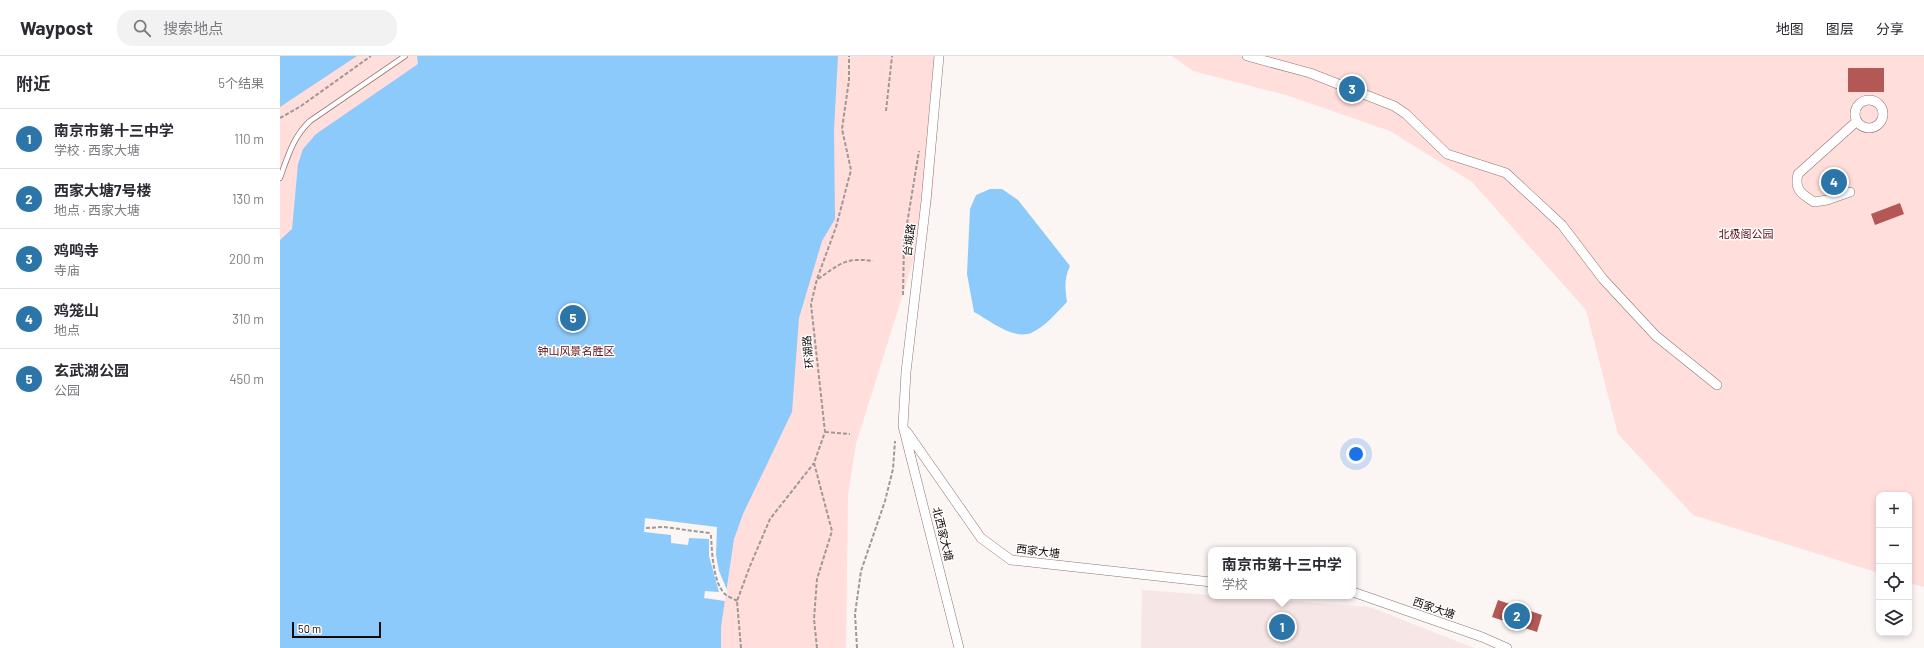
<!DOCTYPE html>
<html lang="zh">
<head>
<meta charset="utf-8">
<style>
  body { margin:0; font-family:Barlow,"Noto Sans SC",sans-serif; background:#f2f2f3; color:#2b2b33 }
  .controls { position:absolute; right:12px; bottom:12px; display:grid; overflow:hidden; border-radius:8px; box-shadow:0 2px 6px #0003 }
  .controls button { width:36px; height:36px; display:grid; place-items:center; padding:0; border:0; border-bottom:1px solid #e1e1e2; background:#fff; color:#2b2b33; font:20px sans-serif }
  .scale { position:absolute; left:12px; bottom:10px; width:89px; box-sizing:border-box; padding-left:4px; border:2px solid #150b0a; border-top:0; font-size:11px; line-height:14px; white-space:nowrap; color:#150b0a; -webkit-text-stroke:3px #fff; paint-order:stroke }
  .you { position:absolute; left:1076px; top:398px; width:14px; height:14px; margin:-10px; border:3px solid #fff; border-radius:50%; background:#1a73e8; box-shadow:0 0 0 6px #1a73e833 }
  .badge { display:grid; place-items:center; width:26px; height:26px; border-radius:50%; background:#2c75a9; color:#fff; font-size:13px; font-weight:700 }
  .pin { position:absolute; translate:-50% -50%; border:2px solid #fff; box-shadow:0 1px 4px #0006 }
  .popup { position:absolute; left:928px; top:491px; width:148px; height:52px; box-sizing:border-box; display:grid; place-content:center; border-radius:8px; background:#fff; filter:drop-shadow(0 1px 3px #0005); font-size:13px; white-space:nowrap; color:#7c7c81 }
  .popup b { font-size:15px; color:#2b2b33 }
  .popup::after { content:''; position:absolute; left:50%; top:100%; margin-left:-8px; border:8px solid transparent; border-top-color:#fff }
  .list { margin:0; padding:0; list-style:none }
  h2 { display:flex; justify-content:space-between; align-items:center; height:52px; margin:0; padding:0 16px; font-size:17px }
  h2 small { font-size:13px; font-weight:400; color:#7c7c81 }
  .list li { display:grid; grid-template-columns:26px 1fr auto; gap:12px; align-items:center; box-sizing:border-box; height:60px; padding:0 16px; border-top:1px solid #e1e1e2 }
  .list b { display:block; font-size:15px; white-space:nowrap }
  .list p { margin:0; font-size:13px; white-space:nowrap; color:#7c7c81 }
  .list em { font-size:13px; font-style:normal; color:#7c7c81 }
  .icon { flex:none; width:22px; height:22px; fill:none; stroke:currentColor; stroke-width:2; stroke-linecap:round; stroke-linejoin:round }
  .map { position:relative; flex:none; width:1644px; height:592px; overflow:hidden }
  header { display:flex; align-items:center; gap:24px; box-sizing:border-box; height:56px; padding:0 20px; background:#fff; border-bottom:1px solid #e1e1e2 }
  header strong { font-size:19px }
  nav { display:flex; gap:22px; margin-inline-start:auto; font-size:14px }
  .search { width:280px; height:36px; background:#f2f2f3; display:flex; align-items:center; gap:10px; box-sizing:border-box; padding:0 14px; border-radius:16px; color:#7c7c81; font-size:15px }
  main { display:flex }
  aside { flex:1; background:#fff }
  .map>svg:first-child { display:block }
  .built { fill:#f6e6e5 }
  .green { fill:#ffdedb }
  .water { fill:#8ccafb }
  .pier { fill:#fbf5f4 }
  .building { fill:#b35854 }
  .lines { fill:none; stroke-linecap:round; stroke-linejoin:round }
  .lane-casing { stroke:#917573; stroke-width:6 }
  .street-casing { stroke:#917573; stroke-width:10 }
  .path { stroke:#9f9897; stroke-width:2; stroke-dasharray:4 2; stroke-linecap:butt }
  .lane { stroke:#fff; stroke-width:4.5 }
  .street { stroke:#fff; stroke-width:9 }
  .labels { text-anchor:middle; stroke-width:3; stroke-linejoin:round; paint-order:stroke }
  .park-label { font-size:11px; fill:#620b12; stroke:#fff }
  .street-label { font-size:11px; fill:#150b0a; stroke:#fff }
</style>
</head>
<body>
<header>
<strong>Waypost</strong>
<div class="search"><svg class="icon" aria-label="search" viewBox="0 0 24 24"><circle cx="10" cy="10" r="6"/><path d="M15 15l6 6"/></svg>搜索地点</div>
<nav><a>地图</a><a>图层</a><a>分享</a></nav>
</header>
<main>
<aside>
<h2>附近<small>5个结果</small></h2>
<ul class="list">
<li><span class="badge">1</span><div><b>南京市第十三中学</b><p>学校 · 西家大塘</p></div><em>110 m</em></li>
<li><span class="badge">2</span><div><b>西家大塘7号楼</b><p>地点 · 西家大塘</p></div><em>130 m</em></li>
<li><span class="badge">3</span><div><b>鸡鸣寺</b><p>寺庙</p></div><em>200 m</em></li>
<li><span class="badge">4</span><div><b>鸡笼山</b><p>地点</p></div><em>310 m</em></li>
<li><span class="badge">5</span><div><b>玄武湖公园</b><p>公园</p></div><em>450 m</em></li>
</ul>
</aside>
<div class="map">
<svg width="1644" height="592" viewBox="0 0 1644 592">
  <rect width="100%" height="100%" fill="#fbf5f4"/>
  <!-- built -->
  <path class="built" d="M862 534 1090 551 1194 592H861Z"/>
  <!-- green -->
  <path class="green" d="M0 0H662L652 145 576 388 568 439 566 592H0Z
    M892 0H1644V531L1629 527V439H1599V517L1413 459 1338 378 1306 254 1192 126 1110 75 1006 39 913 15Z"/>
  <!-- water -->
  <path class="water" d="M0 0H77L0 51Z
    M137 0H558L554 74 555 163 542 185 519 262 512 356 463 458 454 483 441 571V592H0V184L12 173 18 108 23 93 36 78 138 8Z
    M710 133H722L738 144 790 210C784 223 785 232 787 246 777 256 765 271 751 277 733 284 709 264 694 256L687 218 690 153 696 139Z"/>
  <!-- pier -->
  <path class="pier" d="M365 462 437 471 436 499 439 515 447 534 445 545 424 542 425 535 439 536 429 500V483L409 482 408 489 391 487V479L364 476Z"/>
  <!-- building -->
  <path class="building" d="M1568 12H1604V36H1568Z
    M1620 147 1624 158 1595 169 1591 158Z
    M1218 544 1262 559 1257 576 1212 561Z"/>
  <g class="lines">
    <!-- lane casing -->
    <g class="lane-casing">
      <path id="lane" d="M0 122C8 100 13 81 30 65L125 0"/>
    </g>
    <!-- street casing -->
    <g class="street-casing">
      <path id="street" d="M659 0 646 145 626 316 623 370 679 592
        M967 0 1030 17 1114 50 1126 58 1167 98 1226 117 1282 169 1323 223 1376 280 1437 329
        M1575 58a14 14 0 1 1 28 0a14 14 0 1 1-28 0Z
        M1570 136 1547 144 1534 146C1521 138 1514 133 1518 118L1577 65
        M627 376 701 482 731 504 931 526
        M1073 536 1202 581 1227 592"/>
    </g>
    <!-- path -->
    <path class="path" d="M606 55 612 0
      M0 62 21 50 91 0
      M538 223C560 208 565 201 593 205
      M623 239 624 186 639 95
      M545 376 570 378
      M366 472 384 471 429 477 431 480C432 496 433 528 446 539 449 541 454 543 457 545
      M461 592 457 545 470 510 490 463 534 407
      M537 592 534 563 537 523 552 475 534 407 545 376 531 248 537 223 556 171 571 114 562 73 569 24V0
      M577 592 575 558 581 515 605 445 613 413 615 385"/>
    <!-- lane -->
    <use href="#lane" class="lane"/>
    <!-- street -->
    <use href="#street" class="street"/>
  </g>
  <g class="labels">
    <!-- park labels -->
    <g class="park-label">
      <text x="1466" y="182">北极阁公园</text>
      <text x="296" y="299">钟山风景名胜区</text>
    </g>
    <!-- street labels -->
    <g class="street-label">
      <text transform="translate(629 184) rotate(-83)" y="4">台城路</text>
      <text transform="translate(528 296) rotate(-96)" y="4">环湖路</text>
      <text transform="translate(663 478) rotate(76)" y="4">北西家大塘</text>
      <text transform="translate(758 495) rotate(7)" y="4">西家大塘</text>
      <text transform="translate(1154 552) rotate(19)" y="4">西家大塘</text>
    </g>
  </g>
</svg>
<div class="controls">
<button>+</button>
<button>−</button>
<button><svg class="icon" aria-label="locate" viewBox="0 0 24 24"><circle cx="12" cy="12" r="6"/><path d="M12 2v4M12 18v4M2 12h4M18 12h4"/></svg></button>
<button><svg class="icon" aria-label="layers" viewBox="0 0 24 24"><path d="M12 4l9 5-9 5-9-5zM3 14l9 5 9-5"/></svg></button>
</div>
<div class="scale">50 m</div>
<div class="you"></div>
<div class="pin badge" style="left:1002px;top:571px">1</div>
<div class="popup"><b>南京市第十三中学</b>学校</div>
<div class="pin badge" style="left:1237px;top:560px">2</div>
<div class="pin badge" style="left:1072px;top:33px">3</div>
<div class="pin badge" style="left:1554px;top:126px">4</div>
<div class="pin badge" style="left:293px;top:262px">5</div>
</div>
</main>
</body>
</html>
